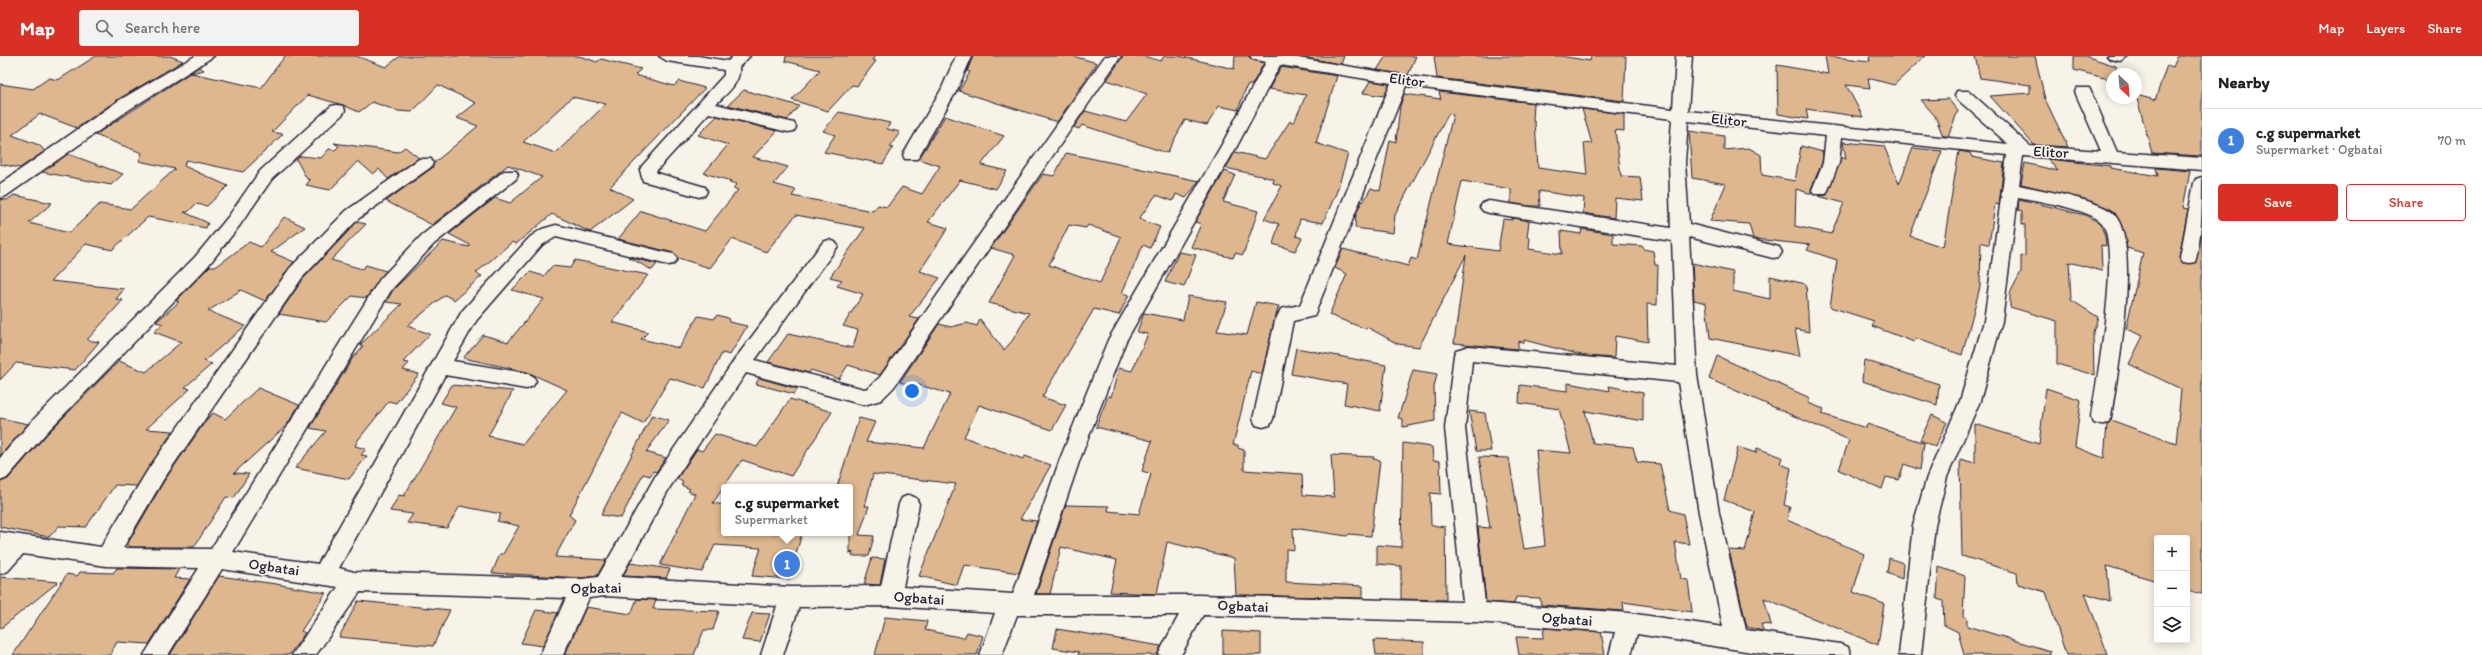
<!DOCTYPE html>
<html lang="en">
<head>
<meta charset="utf-8">
<style>
  body { margin:0; font-family:Itim,sans-serif; background:#f2f2f2; color:#202124 }
  .controls { position:absolute; right:12px; bottom:12px; display:grid; overflow:hidden; border-radius:4px; box-shadow:0 2px 10px #0003 }
  .controls button { width:36px; height:36px; display:grid; place-items:center; padding:0; border:0; border-bottom:1px solid #e0e0e0; background:#fff; color:#202124; font:20px sans-serif }
  .compass { position:absolute; left:2106px; top:12px; width:36px; height:36px; border-radius:50%; background:#fff; box-shadow:0 2px 10px #0003; rotate:154deg }
  .you { position:absolute; left:912px; top:335px; width:14px; height:14px; margin:-10px; border:3px solid #fff; border-radius:50%; background:#1a73e8; box-shadow:0 0 0 6px #1a73e833 }
  .badge { display:grid; place-items:center; width:26px; height:26px; border-radius:50%; background:#d93025; color:#fff; font-size:13px; font-weight:700 }
  .pin { position:absolute; translate:-50% -50%; border:2px solid #fff; box-shadow:0 1px 4px #0006 }
  .popup { position:absolute; left:721px; top:428px; width:132px; height:52px; box-sizing:border-box; display:grid; place-content:center; border-radius:4px; background:#fff; filter:drop-shadow(0 1px 3px #0005); font-size:13px; white-space:nowrap; color:#757577 }
  .popup b { font-size:15px; color:#202124 }
  .popup::after { content:''; position:absolute; left:50%; top:100%; margin-left:-8px; border:8px solid transparent; border-top-color:#fff }
  .list { margin:0; padding:0; list-style:none }
  h2 { display:flex; justify-content:space-between; align-items:center; height:52px; margin:0; padding:0 16px; font-size:17px }
  h2 small { font-size:13px; font-weight:400; color:#757577 }
  .list li { display:grid; grid-template-columns:26px 1fr auto; gap:12px; align-items:center; box-sizing:border-box; height:64px; padding:0 16px; border-top:1px solid #e0e0e0 }
  .list b { display:block; font-size:15px; white-space:nowrap }
  .list p { margin:0; font-size:13px; white-space:nowrap; color:#757577 }
  .list em { font-size:13px; font-style:normal; color:#757577 }
  .actions { display:flex; gap:8px; padding:12px 16px }
  .actions a { flex:1; padding:9px 0; border:1px solid #d93025; border-radius:4px; text-align:center; font-size:14px; color:#d93025 }
  .actions .main { background:#d93025; color:#fff }
  .icon { flex:none; width:22px; height:22px; fill:none; stroke:currentColor; stroke-width:2; stroke-linecap:round; stroke-linejoin:round }
  .map { position:relative; flex:none; width:2202px; height:599px; overflow:hidden }
  header { display:flex; align-items:center; gap:24px; box-sizing:border-box; height:56px; padding:0 20px; background:#d93025; color:#fff }
  header strong { font-size:19px }
  nav { display:flex; gap:22px; margin-inline-start:auto; font-size:14px }
  .search { width:280px; height:36px; background:#f2f2f2; display:flex; align-items:center; gap:10px; box-sizing:border-box; padding:0 14px; border-radius:4px; color:#757577; font-size:15px }
  main { display:flex }
  aside { flex:1; background:#fff }
  .map>svg:first-child { display:block }
  .building { fill:#deb78f; stroke:#22223b; fill-rule:evenodd }
  .lines { fill:none; stroke-linecap:round; stroke-linejoin:round }
  .minor-casing { stroke:#22223b; stroke-width:3 }
  .minor { fill:#f7f3e8; fill-rule:evenodd }
  .labels { text-anchor:middle; stroke-width:3.5; stroke-linejoin:round; paint-order:stroke }
  .street-label { font-size:15px; fill:#22223b; stroke:#f7f3e8 }
</style>
</head>
<body>
<header>
<strong>Map</strong>
<div class="search"><svg class="icon" aria-label="search" viewBox="0 0 24 24"><circle cx="10" cy="10" r="6"/><path d="M15 15l6 6"/></svg>Search here</div>
<nav><a>Map</a><a>Layers</a><a>Share</a></nav>
</header>
<main>
<div class="map">
<svg width="2202" height="599" viewBox="0 0 2202 599">
  <rect width="100%" height="100%" fill="#f7f3e8"/>
  <filter id="ink" filterUnits="userSpaceOnUse"><feTurbulence type="fractalNoise" baseFrequency=".025" numOctaves="2"/><feDisplacementMap in="SourceGraphic" scale="8" xChannelSelector="R" yChannelSelector="G"/><feConvolveMatrix kernelMatrix="1 2 1 2 8 2 1 2 1" color-interpolation-filters="sRGB"/></filter>
  <g filter="url(#ink)">
    <!-- building -->
    <path class="building" d="M96 0H170L183 5 117 44 77 72 40 58 12 79 39 89 45 95 20 112 0 108V28L33 33 49 22 58 24Z
      M285 0H356L386 11 400 0H579L597 6 601 3 641 13 635 19 674 30 679 25 705 32 610 131 633 143 590 176 552 158 516 188 512 186 476 217 482 220 454 244 445 239 407 270 430 278 403 306 409 307 403 314 419 318 396 347 389 345 358 384 355 390 366 393 361 399 367 400 349 423 295 412 326 375 310 372 352 303 363 290 360 289 402 248 386 246 393 234 443 185 469 191 470 189 449 178 495 142 510 147 542 121 508 109 432 169 386 145 432 112 434 107 478 70 457 62 476 47 438 29 412 56 398 55 372 46 359 56 343 49 308 39 272 76 283 78 243 116 186 104 184 110 228 130 207 150 196 148 188 156H184L208 167 206 172 148 161 112 194 86 188 51 225 124 233 116 243 123 244 87 284 99 286 75 314 16 307 0 324V143L7 144 14 139 52 147 29 167 69 177 100 148 131 153 175 113 139 105 142 97 95 79 199 11 204 14 191 17 261 32ZM572 41 606 48 556 97 523 86Z
      M786 0H875L872 4 876 5 857 30 852 29 828 55 792 44 820 14 785 5Z
      M973 0H1073L1097 7 1057 66 959 35 970 16 967 15Z
      M1123 0H1143L1161 5 1164 0H1179L1234 13 1235 0H1248L1253 4 1264 7 1252 29H1247L1238 54 1219 50 1207 69 1185 64 1167 97 1082 69 1079 73 1074 71 1085 55 1126 66 1147 38 1107 24Z
      M1295 0H1344L1341 8Z
      M1386 0H1416L1408 19 1377 14Z
      M1434 0H1561L1590 5 1591 0H1626L1624 45 1437 22Z
      M1825 0 1870 5 1869 0H1925L1894 29 1868 22 1870 32 1846 29 1863 61 1806 53 1808 63 1778 58 1777 9 1828 18Z
      M1975 0H2035L2045 43 2068 91 2034 89 1990 40 2030 37V29L1980 22Z
      M2074 0H2085L2116 10V18H2112V24L2074 14Z
      M2178 0H2202V100L2152 97 2136 39 2155 44 2167 9 2173 11Z
      M1281 11 1337 20 1316 87 1348 98 1337 135 1323 167 1300 163 1296 180 1302 182 1295 195 1273 188 1279 168 1264 163 1282 130 1273 127 1274 123 1226 112 1235 96 1265 103 1290 65 1294 66 1306 39 1269 33Z
      M1370 25 1389 28 1384 40 1363 37Z
      M744 34 799 50 787 64 728 49Z
      M1439 36 1534 47 1533 65 1535 66 1538 112 1587 119 1584 87 1592 88 1582 53 1624 58V75L1615 74 1621 120 1640 121 1643 145 1615 142 1614 162 1583 157 1584 142 1539 135 1540 150H1530L1511 147V133L1462 125 1448 188 1498 195 1503 163 1512 164V162L1529 165 1527 181 1530 182 1529 193 1562 198 1561 175 1581 178 1582 173 1613 178V188L1642 190 1644 193 1653 195 1655 209H1658L1657 249 1647 248 1648 286 1615 280 1614 302 1585 300 1524 284V287L1518 285V293L1454 287 1466 199 1419 291 1398 288 1367 271 1366 273 1329 259 1347 218 1335 212 1343 193 1408 210 1411 202 1417 204 1453 59 1449 57 1395 159 1393 177 1355 172 1356 158 1362 145 1363 146 1371 132 1380 135 1390 84 1396 86 1400 50 1404 38 1441 43Z
      M1948 43 1958 55 1948 80H1943L1935 60 1921 44Z
      M839 56 890 67 887 73 900 76 890 91 893 92 883 108 824 96 835 79 823 75Z
      M717 60 777 75 753 101 788 111 774 128 796 134 792 140 873 155 878 149 887 151 902 131 922 138 940 110 919 103 945 60 1004 80 981 109 1007 115 996 133 960 124 928 166 948 172 920 215 940 222 909 261 919 263 880 319 848 309 839 323 811 314 809 317 768 306 788 278 853 292 858 274 843 270 863 238 837 230 842 224 830 221 865 172 796 159 766 196 732 183 710 212 678 202 674 197 618 183 641 155 705 175 738 134 733 132 737 128 729 126 731 125 704 117 728 89 698 79Z
      M1689 75 1724 80V94L1749 92 1761 99 1762 119 1795 125 1801 90 1823 96 1822 107 1811 133 1812 138 1796 133 1795 170 1831 178 1844 147 1818 140 1827 139 1841 101 1846 103 1843 86 1884 90 1899 128 1913 92 1942 95 1910 180 1943 191 1959 95 1970 97 1972 101 2004 107 1999 149 1995 148 1989 189 1981 186 1980 231 1962 299 1915 282 1914 286 1872 270 1874 265 1830 251 1837 204 1807 194 1810 189 1755 183H1753L1749 168 1710 165 1726 128 1692 122Z
      M334 87 398 96 405 91 419 102 388 123 379 113 373 118 358 105 330 134 306 129 310 124 307 123 296 103 300 100 321 102 329 93 335 94 339 90Z
      M1066 97 1199 125 1186 142 1176 138 1173 145 1156 139 1139 163 1160 171 1150 192 1143 189 1122 237 1129 239 1119 259 1094 253 1042 341 1066 349 1052 374 979 349 964 381 1023 403 1025 400 1051 409 1020 463 1037 465 1019 517 964 509 957 529 919 520 956 428 873 418 865 450H869L859 479 874 480 869 500H852L853 495 850 498V431H837L859 362 875 366 866 386 924 392 950 338 909 326 907 328 900 326 939 268 951 271 967 267 977 270 980 263 1004 294 1012 285 1029 257 989 247 1015 199 991 192 1043 118 1054 120ZM1069 169 1086 172 1088 169 1121 181 1100 227 1049 209Z
      M68 98 123 118 111 129 42 116Z
      M2048 103 2111 110V112L2158 120 2156 112 2190 115 2183 152 2188 153 2179 201 2183 207 2196 206 2202 173V538L2187 534V482H2157V525L2107 510 2110 545 2085 537 2108 599H2066L2046 536 2018 528 2017 517 1962 500 1960 403 1975 407V368L2039 388 2046 332 2081 344 2075 391 2104 402 2107 369 2111 364 2176 388 2181 333 2129 308 2143 280 2126 273 2143 197 2127 192 2123 173 2115 157 2108 152 2084 143 2021 128 2025 107 2058 115Z
      M1225 115 1235 119 1223 146 1258 155 1243 199 1235 197 1233 202 1191 191 1201 168 1195 166Z
      M2019 143 2085 159 2100 167 2105 180 2106 190 2101 189 2102 215 2069 206 2071 244 2098 261 2093 276 2094 319 2057 308V265L2010 251V237L2021 216V199L2025 200V169L2022 168V155L2018 154Z
      M284 161 305 171 271 196 294 206 265 245 241 234 208 255 245 270 204 305 212 308 185 331 190 333 146 373 173 375 137 430 115 429 86 471 59 470 49 481 0 471V426L8 423 47 378 119 305 146 316 181 286 154 276 163 268 156 266 179 246 176 245 210 210H217L249 186 261 191Z
      M357 166 366 168 331 204 362 213 366 209 386 215 366 242 352 240 326 266 279 258 303 223Z
      M1179 196 1196 199 1184 231 1165 226Z
      M628 201 657 208 652 214Z
      M575 204 648 219 612 266 648 276 641 283 679 292 698 260 714 263 717 259 728 262 729 266 747 270 730 299 722 297 705 332 670 322 643 367 622 357 569 459 575 464 555 501 606 504 597 520 582 522 492 517 500 498H503L519 470 497 465 501 458 460 450 447 472 407 467 413 458 390 455 399 439 404 440 456 351 441 347 452 329 513 335 488 380 523 388 567 334 527 316 463 302 483 279 508 286 544 243 512 234 530 216 544 220 552 210 570 212Z
      M1692 207 1733 216V235L1770 243V220L1806 228 1809 276 1795 273 1800 300 1710 282 1706 247 1694 244Z
      M1188 240 1227 246 1217 275 1247 279 1256 246 1279 250 1274 265 1262 318 1251 315 1233 389H1238V392L1244 394V414L1302 418 1303 439 1334 441 1331 399 1374 401 1373 403 1380 404 1371 480 1349 478 1347 480 1293 472 1294 494 1286 493V526L1363 530V542L1236 539 1234 502 1167 486 1157 538 1110 536 1117 504 1061 491 1050 538H1036L1066 449 1109 450 1108 455 1139 458 1151 418 1142 415 1152 385 1096 371 1108 340 1111 341 1119 312 1132 315 1148 278 1137 276 1144 257 1183 264Z
      M1296 292 1386 309 1380 355 1344 348 1347 328 1291 318Z
      M1717 300 1810 342 1808 347 1824 353 1822 358 1866 372 1867 368 1924 387 1920 414 1904 408 1899 424 1886 421 1882 433 1839 414 1849 384 1709 323Z
      M1864 304 1939 328 1937 349 1862 325Z
      M1413 314 1437 318 1434 331 1435 365 1403 371V363L1398 362Z
      M759 322 798 333 794 338 756 328Z
      M1568 327 1610 335 1609 330 1643 337V365L1585 355 1593 387 1633 391 1637 406 1660 408 1670 454 1683 458 1689 488 1675 486 1681 523 1688 524 1692 556 1623 546 1624 555 1541 549 1540 542 1516 541 1514 548 1486 546 1478 471 1490 472 1479 401 1509 402 1524 493 1545 490 1536 394 1571 397 1559 353 1519 347 1520 329 1568 335Z
      M258 332 299 349 287 369 234 417 249 418 234 442 226 441 194 491H132L127 489 164 425 207 363 213 357 225 363Z
      M790 343 832 356 791 420 742 404 713 447 724 449V477H802L789 523 752 520 761 492 715 489 702 516 660 509 695 438 688 435 690 433 681 429 683 426 677 423 697 393 702 395 715 378 757 391Z
      M1469 355 1485 357 1491 395H1476Z
      M652 359 669 364 646 396 666 402 656 416 653 415 650 420 643 418 621 462 601 459Z
      M1932 359 1947 366 1935 391 1920 384Z
      M0 362 28 368 0 400Z
      M1403 387 1432 391 1433 404 1440 405 1441 438 1430 437 1431 469 1445 471 1446 544 1401 543V510L1377 508V489L1401 491Z
      M1738 391 1756 397 1757 392 1782 401 1780 408 1791 412 1784 449 1790 451 1787 464 1864 498 1853 536 1884 548 1878 589 1764 542 1771 569 1761 568 1763 575 1747 571 1729 494 1745 495 1755 456 1724 444Z
      M872 502 885 503 880 529 864 528Z
      M1889 502 1903 507 1902 523 1887 517Z
      M630 507 670 513 666 522 623 520Z
      M1939 511 1965 520 1963 560 1967 562V570L2050 595V599H1964L1958 576 1944 569 1943 545 1937 543Z
      M117 512 179 513 174 522 190 523 149 588 117 586 110 599H13L67 518 77 520 80 516 113 517Z
      M219 520 276 528 326 537 301 575 305 577 289 599H170Z
      M0 521 58 526 0 573Z
      M637 543 656 544 653 553 719 555 713 574H704L694 599H565L586 551 631 558Z
      M358 545 450 554 433 590 339 581Z
      M536 554 558 557 543 590 521 587Z
      M752 557 770 558 760 586 742 584Z
      M885 561 927 565 925 574 964 582 967 576 983 580 977 599H875Z
      M1544 572 1601 576 1605 599H1519L1516 581 1543 582Z
      M1057 573 1161 590 1157 599H1078L1079 596 1053 592Z
      M1223 575 1261 577V599H1223Z
      M1374 584 1424 586V599H1376Z"/>
    <g class="lines">
      <!-- minor casing -->
      <g class="minor-casing">
        <path id="minor" d="M195 0H214L130 53 6 140 0 142V128L118 45Z
          M659 0H698L728 5 733 0H750L739 11C741 27 726 38 716 48L794 67 796 71 794 75 788 76 709 57 656 115 657 117 705 131 707 135 705 139 699 141 643 125 640 114 642 110 724 19V14L667 5Z
          M956 0H972L957 34 917 103H905L903 99 941 34Z
          M1105 0H1121L894 331 881 344 864 349 746 317 670 431 621 521 791 531 881 530 899 448 902 442 909 439 916 442 919 448 903 531 1013 538 1060 403 1108 284 1221 90 1266 6 1253 3 1250 0H1286L1400 19 1673 53 1676 0H1692L1688 55 2008 88 1957 43 1955 39 1957 35H1969L2030 90 2101 95 2075 36 2077 32H2089L2091 36 2117 96 2202 102V114L2023 100 2019 129C2040 134 2101 144 2114 158 2142 188 2117 320 2111 361L2108 367 2101 369 2094 367 2091 361C2096 329 2122 188 2101 166 2089 153 2037 145 2018 141L2002 265 1980 345 1947 421 1935 469 1921 599H1899L1913 469 1927 421 1960 345 1984 265 2007 99 1842 81 1839 107 1828 134 1826 138H1814L1812 134 1823 107 1826 80 1688 65 1685 106 1689 168 1779 191 1782 196 1779 201 1773 202 1689 181 1697 319 1719 457 1746 574 1840 588 1848 591 1851 599H1771L1637 578 1631 599H1609L1615 576 1475 566 1203 559 1181 599H1158L1179 559H1017L1002 599H980L995 557 890 550 799 551 783 599H761L777 550 605 540 589 542 563 599H540L566 542 360 536 316 599H292L338 531 222 513 168 599H144L199 512 106 510 23 498 8 515 0 518V476L101 491 149 412 290 212 346 155 419 103H431L433 107 431 111 358 163 302 222 163 424 123 492 211 493 380 223 422 179 504 115H516L518 119 516 123 434 188 392 233 233 496 318 508 462 255 530 181 542 173 556 169 668 197 674 198 677 203 674 208 668 209 556 181 542 189 476 265 453 305 526 317 533 320 536 325 533 330 526 333 445 319 339 512 354 516 582 523 598 521 656 419 735 303 823 186 829 184 835 186 838 190 755 304 864 333 868 332 880 321ZM1280 9 1391 27 1300 249 1281 253 1275 265 1253 363 1256 369 1263 371 1270 369 1273 363 1293 265 1314 260 1406 30 1672 63 1669 106 1671 172 1489 145 1483 147 1480 151 1483 155 1489 157 1672 185 1677 310 1469 290 1456 294 1454 299 1445 372 1463 546 1197 539H1034L1080 403 1126 285 1237 90ZM1472 305 1678 326 1699 457 1723 571 1629 557 1485 547 1465 372Z
          M2107 0H2128L2120 5 2110 3Z
          M337 49 343 50 345 54 343 58 272 123 240 169 207 211 46 377 7 422 0 425V402L32 365 195 201 228 161 260 115 331 50Z
          M2202 121C2202 145 2202 185 2195 206L2189 207 2183 206 2180 201 2194 127 2196 123Z"/>
      </g>
      <!-- minor -->
      <use href="#minor" class="minor"/>
    </g>
  </g>
  <g class="labels">
    <!-- street labels -->
    <g class="street-label">
      <text transform="translate(1407 24) rotate(8)" y="5">Elitor</text>
      <text transform="translate(1729 64) rotate(6)" y="5">Elitor</text>
      <text transform="translate(2051 96) rotate(3)" y="5">Elitor</text>
      <text transform="translate(274 511) rotate(8)" y="5">Ogbatai</text>
      <text transform="translate(596 532) rotate(-1)" y="5">Ogbatai</text>
      <text transform="translate(919 542) rotate(4)" y="5">Ogbatai</text>
      <text transform="translate(1243 550) rotate(2)" y="5">Ogbatai</text>
      <text transform="translate(1567 563) rotate(4)" y="5">Ogbatai</text>
    </g>
  </g>
</svg>
<div class="controls">
<button>+</button>
<button>−</button>
<button><svg class="icon" aria-label="layers" viewBox="0 0 24 24"><path d="M12 4l9 5-9 5-9-5zM3 14l9 5 9-5"/></svg></button>
</div>
<svg class="compass" viewBox="-18 -18 36 36"><path d="M0-13l5 13h-10z" fill="#e53935"/><path d="M0 13l5-13h-10z" fill="#757577"/></svg>
<div class="you"></div>
<div class="pin badge" style="left:787px;top:508px;background:#3f7fe0">1</div>
<div class="popup"><b>c.g supermarket</b>Supermarket</div>
</div>
<aside>
<h2>Nearby<small></small></h2>
<ul class="list">
<li><span class="badge" style="background:#3f7fe0">1</span><div><b>c.g supermarket</b><p>Supermarket · Ogbatai</p></div><em>70 m</em></li>
</ul>
<div class="actions"><a class="main">Save</a><a>Share</a></div>
</aside>
</main>
</body>
</html>
